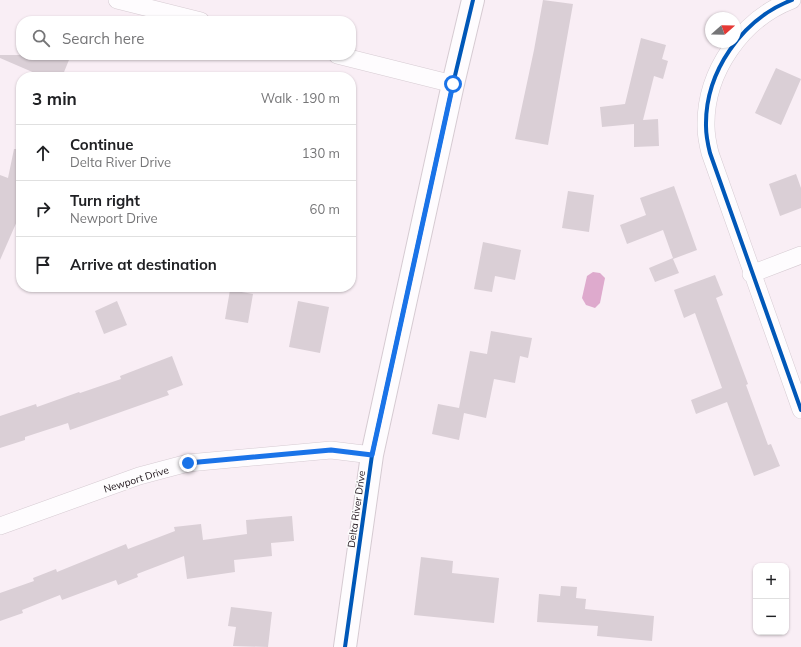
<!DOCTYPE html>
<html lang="en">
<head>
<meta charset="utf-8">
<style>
  body { margin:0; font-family:Mulish,sans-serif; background:#f2f2f2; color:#202124 }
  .controls { position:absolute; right:12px; bottom:12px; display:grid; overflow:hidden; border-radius:8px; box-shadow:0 1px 3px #0004 }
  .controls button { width:36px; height:36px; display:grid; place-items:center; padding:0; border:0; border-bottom:1px solid #e0e0e0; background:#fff; color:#202124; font:20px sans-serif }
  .compass { position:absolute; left:705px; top:12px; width:36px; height:36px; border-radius:50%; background:#fff; box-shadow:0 1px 3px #0004; rotate:70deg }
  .stop { position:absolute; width:12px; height:12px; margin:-9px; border:3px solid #1a73e8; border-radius:50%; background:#fff }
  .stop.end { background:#1a73e8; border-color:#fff; box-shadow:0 1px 4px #0008 }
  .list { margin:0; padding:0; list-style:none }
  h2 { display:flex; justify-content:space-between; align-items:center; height:52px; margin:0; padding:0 16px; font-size:17px }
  h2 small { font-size:13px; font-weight:400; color:#757577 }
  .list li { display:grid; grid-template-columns:26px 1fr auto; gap:12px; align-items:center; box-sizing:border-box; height:56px; padding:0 16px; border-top:1px solid #e0e0e0 }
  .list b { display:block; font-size:15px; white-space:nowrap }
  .list p { margin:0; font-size:13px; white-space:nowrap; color:#757577 }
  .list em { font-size:13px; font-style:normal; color:#757577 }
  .icon { flex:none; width:22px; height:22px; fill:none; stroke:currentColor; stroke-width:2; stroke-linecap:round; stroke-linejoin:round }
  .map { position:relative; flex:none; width:801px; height:647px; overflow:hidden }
  .search { position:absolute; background:#fff; box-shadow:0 1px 3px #0004; left:16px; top:16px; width:340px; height:44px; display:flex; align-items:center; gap:10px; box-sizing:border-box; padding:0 14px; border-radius:16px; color:#757577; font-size:15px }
  .panel { position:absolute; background:#fff; box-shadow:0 1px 3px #0004; left:16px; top:72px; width:340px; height:220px; border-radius:16px }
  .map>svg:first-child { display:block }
  .water { fill:#deaacd }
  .building { fill:#dacfd6 }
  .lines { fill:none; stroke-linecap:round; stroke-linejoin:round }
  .street-casing { stroke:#d6cbd2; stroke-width:18 }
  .secondary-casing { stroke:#d6cbd2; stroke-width:24 }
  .street { stroke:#fefcfe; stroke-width:17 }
  .secondary { stroke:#fefcfe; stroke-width:22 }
  .cycleway-casing { stroke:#fdfdfd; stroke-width:6 }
  .cycleway { stroke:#0057b8; stroke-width:4 }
  .route { stroke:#1a73e8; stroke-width:5 }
  .labels { text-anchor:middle; stroke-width:3; stroke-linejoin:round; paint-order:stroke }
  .street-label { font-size:10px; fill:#1c1018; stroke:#fdfdfd }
</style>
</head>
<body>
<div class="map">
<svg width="801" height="647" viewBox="0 0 801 647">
  <rect width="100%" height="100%" fill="#f9eef5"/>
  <!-- water -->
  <path class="water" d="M593 272 600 273 605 278 600 303 595 308 586 305 582 298 587 276Z"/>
  <!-- building -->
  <path class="building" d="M543 0 573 4 548 145 515 139 534 50Z
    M641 38 666 45 662 59 668 61 663 79 654 76 643 120 658 119 659 146 634 147V124L602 127 600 107 625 104Z
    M0 55H71L62 77H44L0 58Z
    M776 68 801 79 781 125 755 113Z
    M14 149H21V212L0 260V175L8 178Z
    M796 174 801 188V208L780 216 769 184Z
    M674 186 697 250 673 259 679 273 655 282 649 268 673 258 663 230 627 244 620 225 646 215 640 198Z
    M568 191 594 195 589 232 562 228Z
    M483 242 521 250 515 280 495 276 492 292 474 289Z
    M715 275 723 295 716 298 748 384 746 385 768 445 771 444 780 466 754 476 727 402 696 414 691 400 722 388 695 313 684 318 674 290Z
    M230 290 253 294 248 323 225 319Z
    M117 301 127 325 104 334 95 311Z
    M298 301 329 307 320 353 289 347Z
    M491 331 532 338 528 358 520 356 515 383 494 379 486 418 464 413 459 440 432 434 438 404 459 408 470 351 487 354Z
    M172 356 183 385 167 391 169 395 70 430 68 423 25 437V440L0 448V416L36 404 37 407 79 392 80 393 121 379 120 376Z
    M292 516 294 541 271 543 272 556 234 560 235 572 187 579 184 556 137 574 138 577 118 585 116 580 62 600 60 595 22 610 23 613 0 621V593L34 581 33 578 56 569 57 572 126 544 128 549 175 531 174 527 201 524 203 540 247 534 246 520Z
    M421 557 453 561 452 573 499 578 494 623 414 615Z
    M561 586 577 587 576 598 586 599 585 609 654 616 652 641 597 636 598 626 537 622 539 594 560 596Z
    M231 607 272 612 268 647 233 646 236 627 228 626Z"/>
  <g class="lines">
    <!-- street casing -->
    <g class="street-casing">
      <path id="street" d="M117 0 201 21
        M792 0C742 19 705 72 706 126 706 135 708 145 710 153L801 410
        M337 55 453 84
        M751 274 801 255
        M0 526 139 476 188 463 331 450 372 455"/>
    </g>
    <!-- secondary casing -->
    <g class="secondary-casing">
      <path id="secondary" d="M345 647 372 455 453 84 473 0"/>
    </g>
    <!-- street -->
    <use href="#street" class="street"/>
    <!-- secondary -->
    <use href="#secondary" class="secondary"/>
    <!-- cycleway casing -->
    <g class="cycleway-casing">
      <path id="cycleway" d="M792 0C742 19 705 72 706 126 706 135 708 145 710 153L801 410
        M345 647 372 455 453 84 473 0"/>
    </g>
    <!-- cycleway -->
    <use href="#cycleway" class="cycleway"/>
  </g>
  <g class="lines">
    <!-- route -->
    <path class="route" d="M188 463 331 450 372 455 453 84"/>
  </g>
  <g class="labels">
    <!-- street labels -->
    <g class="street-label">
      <text transform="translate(136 479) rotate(-17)" y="4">Newport Drive</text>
      <text transform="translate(356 509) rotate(-82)" y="4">Delta River Drive</text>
    </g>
  </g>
</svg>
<div class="controls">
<button>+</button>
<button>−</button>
</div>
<svg class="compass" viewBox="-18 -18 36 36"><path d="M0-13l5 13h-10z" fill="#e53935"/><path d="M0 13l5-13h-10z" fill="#757577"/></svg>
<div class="stop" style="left:453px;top:84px"></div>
<div class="stop end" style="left:188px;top:463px"></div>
<div class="search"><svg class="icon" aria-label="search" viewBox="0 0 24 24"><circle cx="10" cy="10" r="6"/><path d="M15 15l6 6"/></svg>Search here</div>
<section class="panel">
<h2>3 min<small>Walk · 190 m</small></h2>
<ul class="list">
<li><svg class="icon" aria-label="ahead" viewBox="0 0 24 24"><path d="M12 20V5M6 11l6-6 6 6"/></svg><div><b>Continue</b><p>Delta River Drive</p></div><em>130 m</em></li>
<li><svg class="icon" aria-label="right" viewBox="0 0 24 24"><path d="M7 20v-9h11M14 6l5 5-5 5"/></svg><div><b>Turn right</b><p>Newport Drive</p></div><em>60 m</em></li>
<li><svg class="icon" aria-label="arrive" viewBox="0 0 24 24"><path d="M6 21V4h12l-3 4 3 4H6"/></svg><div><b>Arrive at destination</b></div></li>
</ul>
</section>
</div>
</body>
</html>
